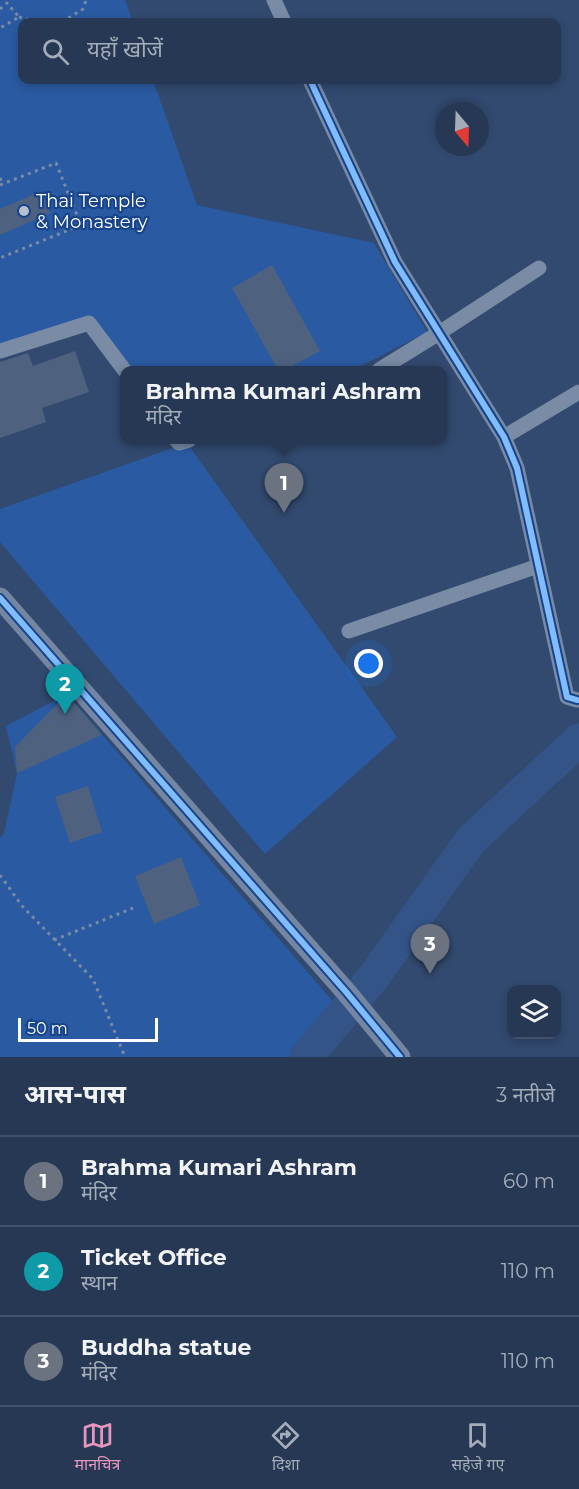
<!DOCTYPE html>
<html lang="hi">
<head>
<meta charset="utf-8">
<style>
  body { margin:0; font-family:Montserrat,"Noto Sans Devanagari",sans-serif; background:#2e3f5a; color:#f1f3f6 }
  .controls { position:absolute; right:18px; bottom:18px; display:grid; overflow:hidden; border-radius:12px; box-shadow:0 3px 9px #0003 }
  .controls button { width:54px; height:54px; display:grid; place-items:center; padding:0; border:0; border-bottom:2px solid #42526b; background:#263854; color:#f1f3f6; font:30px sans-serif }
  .compass { position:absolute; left:435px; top:102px; width:54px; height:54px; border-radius:50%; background:#263854; box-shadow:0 3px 9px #0003; rotate:161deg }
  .scale { position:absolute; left:18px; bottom:15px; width:140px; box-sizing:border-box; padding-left:6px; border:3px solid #fff; border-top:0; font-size:16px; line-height:21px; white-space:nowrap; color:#fff; -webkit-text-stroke:4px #17448b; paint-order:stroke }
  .you { position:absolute; left:369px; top:664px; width:21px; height:21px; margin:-15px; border:4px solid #fff; border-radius:50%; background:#1a73e8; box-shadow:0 0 0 9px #1a73e833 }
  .badge { display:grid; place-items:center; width:39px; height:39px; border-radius:50%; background:#e797bd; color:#fff; font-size:20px; font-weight:700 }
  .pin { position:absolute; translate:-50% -50px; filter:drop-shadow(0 2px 3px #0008) }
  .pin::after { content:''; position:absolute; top:32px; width:21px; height:18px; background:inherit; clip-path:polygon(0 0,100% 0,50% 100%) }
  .popup { position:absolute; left:120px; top:366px; width:327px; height:78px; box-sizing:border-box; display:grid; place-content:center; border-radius:12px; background:#263854; filter:drop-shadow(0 2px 4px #0005); font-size:20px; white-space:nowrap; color:#a4acb8 }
  .popup b { font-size:22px; color:#f1f3f6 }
  .popup::after { content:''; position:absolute; left:50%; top:100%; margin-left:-12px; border:12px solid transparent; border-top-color:#263854 }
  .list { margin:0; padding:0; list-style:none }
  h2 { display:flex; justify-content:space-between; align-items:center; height:78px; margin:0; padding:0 24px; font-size:26px }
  h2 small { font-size:20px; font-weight:400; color:#a4acb8 }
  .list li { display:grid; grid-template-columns:39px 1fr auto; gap:18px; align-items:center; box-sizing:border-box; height:90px; padding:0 24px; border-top:2px solid #42526b }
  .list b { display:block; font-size:22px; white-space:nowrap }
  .list p { margin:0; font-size:20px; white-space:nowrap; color:#a4acb8 }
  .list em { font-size:20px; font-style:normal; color:#a4acb8 }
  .icon { flex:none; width:33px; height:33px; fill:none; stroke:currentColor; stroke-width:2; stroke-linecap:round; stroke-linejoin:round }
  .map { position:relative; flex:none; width:579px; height:1057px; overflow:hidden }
  .search { position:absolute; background:#263854; box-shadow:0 3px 9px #0003; left:18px; right:18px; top:18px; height:66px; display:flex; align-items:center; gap:15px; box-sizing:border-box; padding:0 21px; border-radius:12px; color:#a4acb8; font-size:22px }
  .sheet { height:348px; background:#263854 }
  nav { display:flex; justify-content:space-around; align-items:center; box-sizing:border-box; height:84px; border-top:2px solid #42526b; background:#263854; font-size:16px; color:#a4acb8 }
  nav a { display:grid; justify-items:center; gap:3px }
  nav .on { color:#e797bd }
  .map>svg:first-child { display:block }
  .green { fill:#2a5aa1 }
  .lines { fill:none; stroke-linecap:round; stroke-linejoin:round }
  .river { stroke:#345488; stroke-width:33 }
  .building { fill:#4e6280 }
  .path { stroke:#798ba5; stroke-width:3; stroke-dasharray:3 4.5; stroke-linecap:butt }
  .street { stroke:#798ba5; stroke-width:15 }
  .secondary { stroke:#7486a1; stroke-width:21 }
  .cycleway-casing { stroke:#17448b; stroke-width:10 }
  .cycleway { stroke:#80bcff; stroke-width:6 }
  .poi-dot { fill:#b7c0cd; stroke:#17448b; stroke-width:2 }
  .labels { text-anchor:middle; stroke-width:4.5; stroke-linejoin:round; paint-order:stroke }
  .poi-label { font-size:18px; fill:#fff; stroke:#17448b; text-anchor:start }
</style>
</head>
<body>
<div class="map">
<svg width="579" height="1057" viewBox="0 0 579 1057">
  <rect width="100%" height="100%" fill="#324a70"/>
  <!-- green -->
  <path class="green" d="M0 0H125L133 22H22V80H153L197 205 374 243 427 332 363 365 347 370H130L88 317 0 344Z
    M187 443 397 737 265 854 0 542V509Z
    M67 694 337 1006 289 1057H0V838L4 833 17 773 6 726Z"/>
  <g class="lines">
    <!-- river -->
    <path class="river" d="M306 1057 372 979 471 840 579 740"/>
  </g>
  <!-- building -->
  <path class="building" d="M41 191 50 213 0 235V209Z
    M272 265 320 351 285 370H278L232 288Z
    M75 351 89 392 42 408 46 422 0 438V362L28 353 33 366Z
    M67 694 102 735 17 773 15 747Z
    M88 786 102 832 70 843 55 797Z
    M181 857 200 905 154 924 135 876Z"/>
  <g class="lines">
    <!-- path -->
    <path class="path" d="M0 9 7 3 19 17 0 28
      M19 17 38 22
      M62 22 83 9 86 0
      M0 178 3 184
      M0 185 56 163 81 225 0 258
      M0 875 22 906 93 979 125 1057
      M54 940 133 908"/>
    <!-- street -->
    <path class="street" d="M274 0 284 22
      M310 80 395 262 504 437 517 468 567 697 577 700
      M0 351 89 323 125 371
      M379 370 439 333 539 268
      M504 437 579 392
      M176 440 179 443 189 440
      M349 631 538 566"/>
    <!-- secondary -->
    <path class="secondary" d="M0 598 347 993 400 1057"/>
    <!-- cycleway casing -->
    <g class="cycleway-casing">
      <path id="cycleway" d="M310 80 395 262 504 437 517 468 567 697 577 700
        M0 598 347 993 400 1057"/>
    </g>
    <!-- cycleway -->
    <use href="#cycleway" class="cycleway"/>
  </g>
  <!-- markers -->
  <circle class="poi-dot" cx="24" cy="211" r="6"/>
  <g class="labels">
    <!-- poi labels -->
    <g class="poi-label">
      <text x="36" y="207">Thai Temple<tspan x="36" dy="21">&amp; Monastery</tspan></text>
    </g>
  </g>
</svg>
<div class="controls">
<button><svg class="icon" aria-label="layers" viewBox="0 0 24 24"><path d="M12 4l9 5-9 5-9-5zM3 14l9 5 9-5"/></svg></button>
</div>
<svg class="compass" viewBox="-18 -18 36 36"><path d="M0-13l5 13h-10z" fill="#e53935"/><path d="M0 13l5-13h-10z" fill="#a4acb8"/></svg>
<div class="scale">50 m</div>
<div class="you"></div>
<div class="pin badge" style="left:284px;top:513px;background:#6b7280">1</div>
<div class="popup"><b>Brahma Kumari Ashram</b>मंदिर</div>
<div class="pin badge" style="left:65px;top:714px;background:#0f9aa8">2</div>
<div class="pin badge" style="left:430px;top:974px;background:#6b7280">3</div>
<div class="search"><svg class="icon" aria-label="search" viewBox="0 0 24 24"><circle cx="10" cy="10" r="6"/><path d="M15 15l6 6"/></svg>यहाँ खोजें</div>
</div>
<section class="sheet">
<h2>आस-पास<small>3 नतीजे</small></h2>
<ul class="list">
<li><span class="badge" style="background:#6b7280">1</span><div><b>Brahma Kumari Ashram</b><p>मंदिर</p></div><em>60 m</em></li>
<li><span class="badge" style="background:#0f9aa8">2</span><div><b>Ticket Office</b><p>स्थान</p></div><em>110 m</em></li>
<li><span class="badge" style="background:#6b7280">3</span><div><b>Buddha statue</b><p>मंदिर</p></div><em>110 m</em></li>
</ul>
</section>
<nav>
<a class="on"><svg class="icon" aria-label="map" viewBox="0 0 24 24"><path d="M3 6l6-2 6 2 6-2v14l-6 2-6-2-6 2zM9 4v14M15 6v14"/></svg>मानचित्र</a>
<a><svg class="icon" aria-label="directions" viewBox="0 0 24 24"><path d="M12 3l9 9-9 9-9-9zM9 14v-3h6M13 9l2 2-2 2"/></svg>दिशा</a>
<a><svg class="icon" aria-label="saved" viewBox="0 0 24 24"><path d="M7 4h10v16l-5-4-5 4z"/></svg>सहेजे गए</a>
</nav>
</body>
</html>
